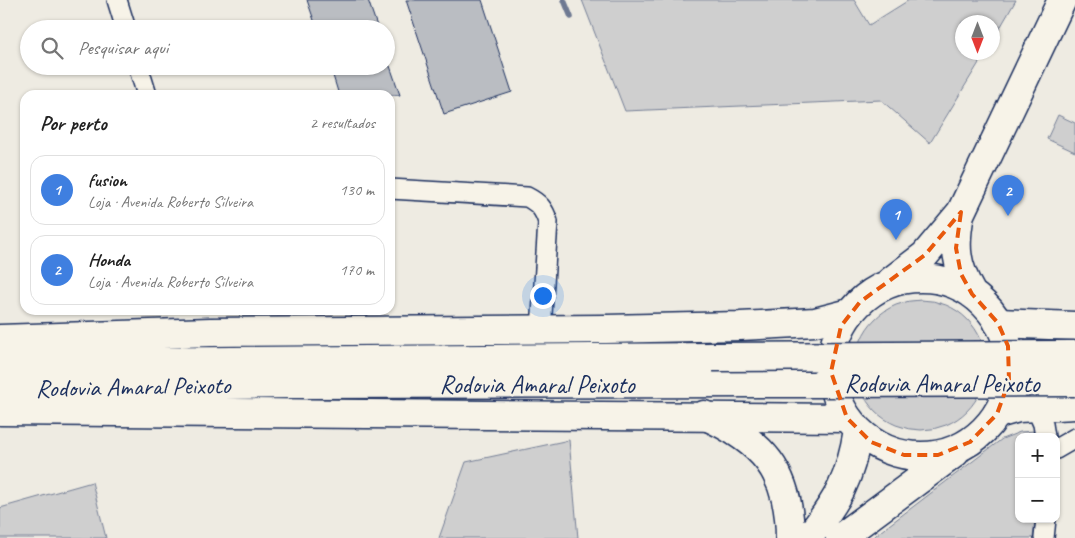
<!DOCTYPE html>
<html lang="pt">
<head>
<meta charset="utf-8">
<style>
  body { margin:0; font-family:Caveat,sans-serif; background:#f6f6f6; color:#222 }
  .controls { position:absolute; right:15px; bottom:15px; display:grid; overflow:hidden; border-radius:10px; box-shadow:0 1px 4px #0004 }
  .controls button { width:45px; height:45px; display:grid; place-items:center; padding:0; border:0; border-bottom:1px solid #e0e0e0; background:#fff; color:#222; font:25px sans-serif }
  .compass { position:absolute; left:955px; top:15px; width:45px; height:45px; border-radius:50%; background:#fff; box-shadow:0 1px 4px #0004; rotate:180deg }
  .you { position:absolute; left:542px; top:295px; width:18px; height:18px; margin:-12px; border:4px solid #fff; border-radius:50%; background:#1a73e8; box-shadow:0 0 0 8px #1a73e833 }
  .badge { display:grid; place-items:center; width:32px; height:32px; border-radius:50%; background:#db2777; color:#fff; font-size:16px; font-weight:700 }
  .pin { position:absolute; translate:-50% -41px; filter:drop-shadow(0 1px 2px #0008) }
  .pin::after { content:''; position:absolute; top:26px; width:18px; height:15px; background:inherit; clip-path:polygon(0 0,100% 0,50% 100%) }
  .list { margin:0; padding:0; list-style:none }
  h2 { display:flex; justify-content:space-between; align-items:center; height:65px; margin:0; padding:0 20px; font-size:21px }
  h2 small { font-size:16px; font-weight:400; color:#767676 }
  .list li { display:grid; grid-template-columns:32px 1fr auto; gap:15px; align-items:center; box-sizing:border-box; height:70px; margin:0 10px 10px; padding:0 10px; border:1px solid #e0e0e0; border-radius:15px }
  .list b { display:block; font-size:19px; white-space:nowrap }
  .list p { margin:0; font-size:16px; white-space:nowrap; color:#767676 }
  .list em { font-size:16px; font-style:normal; color:#767676 }
  .icon { flex:none; width:28px; height:28px; fill:none; stroke:currentColor; stroke-width:2; stroke-linecap:round; stroke-linejoin:round }
  .map { position:relative; flex:none; width:1075px; height:538px; overflow:hidden }
  .search { position:absolute; background:#fff; box-shadow:0 1px 4px #0004; left:20px; top:20px; width:375px; height:55px; display:flex; align-items:center; gap:12px; box-sizing:border-box; padding:0 18px; border-radius:28px; color:#767676; font-size:19px }
  .panel { position:absolute; background:#fff; box-shadow:0 1px 4px #0004; left:20px; top:90px; width:375px; height:225px; border-radius:15px }
  .map>svg:first-child { display:block }
  .green { fill:#cfcfcf; stroke:#757f96 }
  .lines { fill:none; stroke-linecap:round; stroke-linejoin:round }
  .stream { stroke:#6e7992; stroke-width:5.5 }
  .building { fill:#babdc2; stroke:#1b2f5e }
  .street-casing { stroke:#1b2f5e; stroke-width:22 }
  .primary-casing { stroke:#1b2f5e; stroke-width:31 }
  .highway-casing { stroke:#1b2f5e; stroke-width:31 }
  .street { stroke:#f7f3e8; stroke-width:19 }
  .primary { stroke:#f7f3e8; stroke-width:28 }
  .highway { stroke:#f7f3e8; stroke-width:28 }
  .highway-bridge-casing { stroke:#1b2f5e; stroke-width:31; stroke-linecap:butt }
  .highway-bridge { stroke:#f7f3e8; stroke-width:28 }
  .marked { fill:none; stroke:#e8590c; stroke-width:4; stroke-dasharray:10 6; stroke-linejoin:round }
  .labels { text-anchor:middle; stroke-width:4.5; stroke-linejoin:round; paint-order:stroke }
  .street-label { font-size:25px; fill:#1b2f5e; stroke:#f7f3e8 }
</style>
</head>
<body>
<div class="map">
<svg width="1075" height="538" viewBox="0 0 1075 538">
  <rect width="100%" height="100%" fill="#eeebe2"/>
  <filter id="ink" filterUnits="userSpaceOnUse"><feTurbulence type="fractalNoise" baseFrequency=".02" numOctaves="2"/><feDisplacementMap in="SourceGraphic" scale="10" xChannelSelector="R" yChannelSelector="G"/><feConvolveMatrix kernelMatrix="1 2 1 2 8 2 1 2 1" color-interpolation-filters="sRGB"/></filter>
  <g filter="url(#ink)">
    <!-- green -->
    <path class="green" d="M582 0H854L869 25 909 0H1016L993 40 992 22H962V52L985 53 930 143 881 100 625 111Z
      M1058 115 1075 123V152L1047 139Z
      M856 365a65 65 0 1 1 130 0a65 65 0 1 1-130 0Z
      M1033 431 1034 437H1019V519H1035L1033 538H872L1002 439 1020 432Z
      M569 440 578 538H439L466 462Z
      M92 482 106 538H0V508Z"/>
    <g class="lines">
      <!-- stream -->
      <path class="stream" d="M564 0 571 17"/>
    </g>
    <!-- building -->
    <path class="building" d="M307 0H368L378 29H317Z
      M406 0H482L512 92 444 114Z
      M330 66H390L400 95H339Z"/>
    <g class="lines">
      <!-- street casing -->
      <g class="street-casing">
        <path id="street" d="M117 0 126 29
          M138 66 147 95
          M390 189 527 197C539 203 544 209 548 222L541 330
          M1035 406 1043 424 1045 437
          M1056 449 1075 438
          M1044 538 1046 519"/>
      </g>
      <!-- primary casing -->
      <g class="primary-casing">
        <path id="primary" d="M960 214C954 246 955 264 972 294
          M832 367a89 89 0 1 1 178 0a89 89 0 1 1-178 0Z
          M891 281 925 255 961 212 1062 0
          M704 415C762 441 790 471 790 538
          M808 538C838 500 850 480 858 431
          M840 538 955 453"/>
      </g>
      <!-- highway casing -->
      <g class="highway-casing">
        <path id="highway" d="M998 323 1075 326
          M0 339 210 332 606 329 740 326 815 322 850 313
          M0 363 713 357
          M0 388 291 384 822 383
          M0 411 847 418
          M997 414 1018 408 1075 405"/>
      </g>
      <!-- street -->
      <use href="#street" class="street"/>
      <!-- primary -->
      <use href="#primary" class="primary"/>
      <!-- highway -->
      <use href="#highway" class="highway"/>
      <!-- highway-bridge casing -->
      <g class="highway-bridge-casing">
        <path id="highway-bridge" d="M713 357 1075 355
          M822 383 1075 382"/>
      </g>
      <!-- highway-bridge -->
      <use href="#highway-bridge" class="highway-bridge"/>
    </g>
  </g>
  <!-- marked area -->
  <path class="marked" d="M961 212 956 248 961 274 972 294 998 323 1008 346 1009 381 997 414 970 442 938 455H904L871 442 847 418 831 372 841 326 860 302 925 255Z"/>
  <g class="labels">
    <!-- street labels -->
    <g class="street-label">
      <text x="942" y="392">Rodovia Amaral Peixoto</text>
      <text x="537" y="393">Rodovia Amaral Peixoto</text>
      <text transform="translate(133 386) rotate(-1)" y="9">Rodovia Amaral Peixoto</text>
    </g>
  </g>
</svg>
<div class="controls">
<button>+</button>
<button>−</button>
</div>
<svg class="compass" viewBox="-18 -18 36 36"><path d="M0-13l5 13h-10z" fill="#e53935"/><path d="M0 13l5-13h-10z" fill="#767676"/></svg>
<div class="you"></div>
<div class="pin badge" style="left:896px;top:240px;background:#3f7fe0">1</div>
<div class="pin badge" style="left:1008px;top:216px;background:#3f7fe0">2</div>
<div class="search"><svg class="icon" aria-label="search" viewBox="0 0 24 24"><circle cx="10" cy="10" r="6"/><path d="M15 15l6 6"/></svg>Pesquisar aqui</div>
<section class="panel">
<h2>Por perto<small>2 resultados</small></h2>
<ul class="list">
<li><span class="badge" style="background:#3f7fe0">1</span><div><b>fusion</b><p>Loja · Avenida Roberto Silveira</p></div><em>130 m</em></li>
<li><span class="badge" style="background:#3f7fe0">2</span><div><b>Honda</b><p>Loja · Avenida Roberto Silveira</p></div><em>170 m</em></li>
</ul>
</section>
</div>
</body>
</html>
